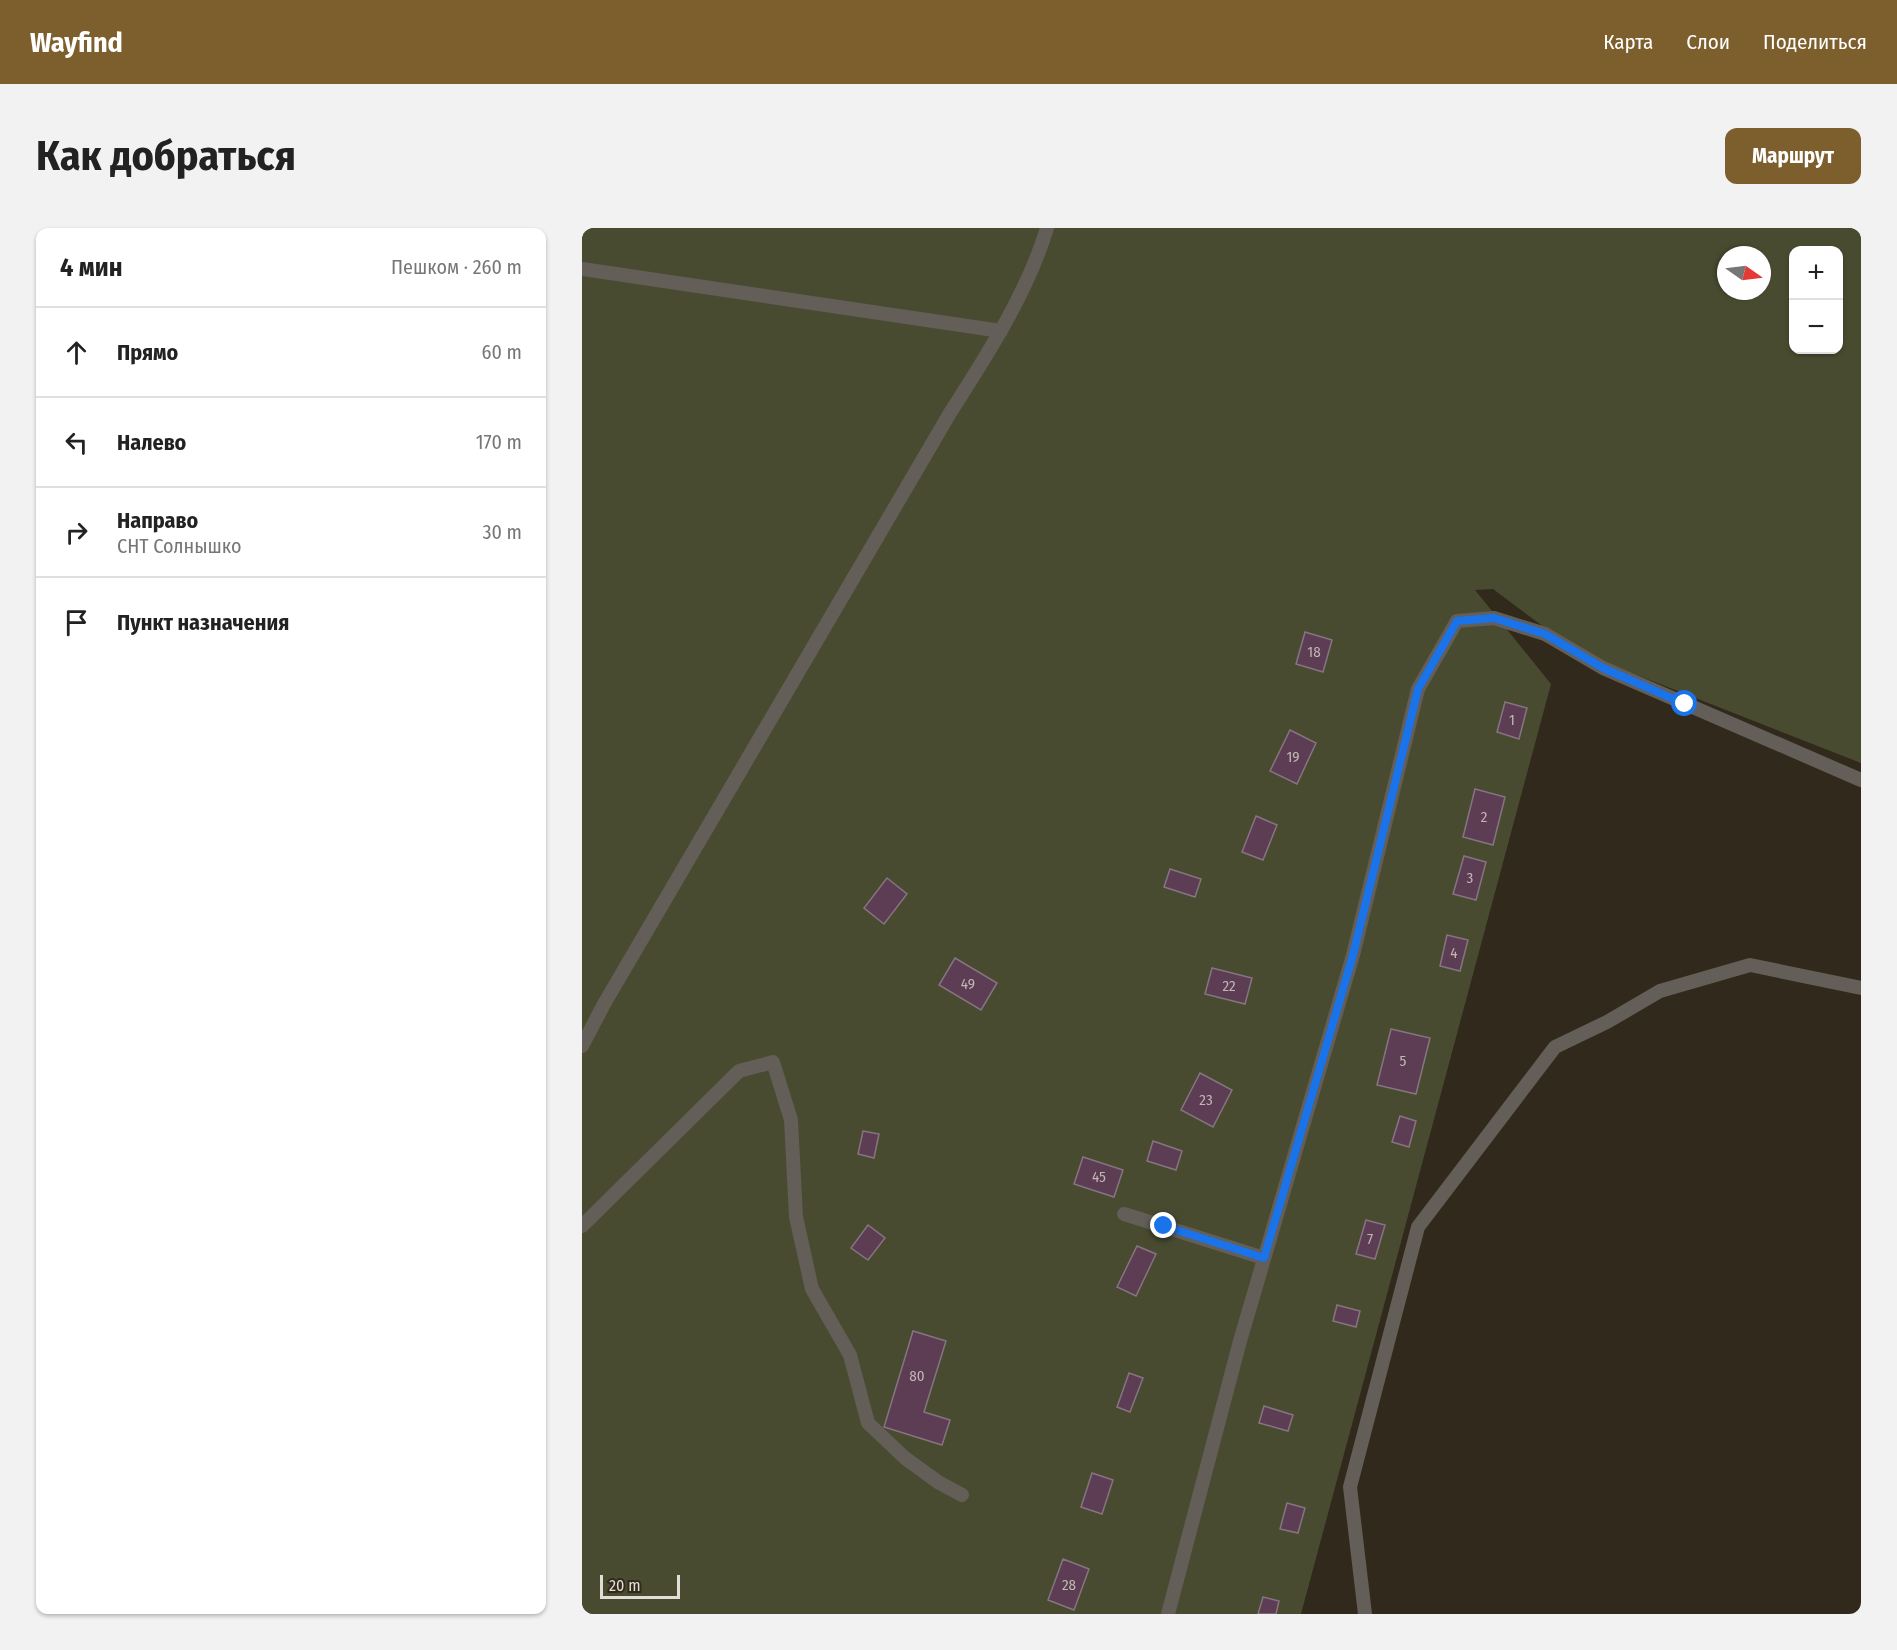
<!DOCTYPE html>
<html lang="ru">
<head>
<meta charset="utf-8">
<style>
  body { margin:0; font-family:"Fira Sans Condensed",sans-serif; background:#f2f2f2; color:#222 }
  .controls { position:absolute; right:18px; top:18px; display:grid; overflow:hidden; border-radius:12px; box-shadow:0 2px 4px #0004 }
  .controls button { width:54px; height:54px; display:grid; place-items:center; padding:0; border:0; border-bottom:2px solid #e0e0e0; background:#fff; color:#222; font:30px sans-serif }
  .compass { position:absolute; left:1135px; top:18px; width:54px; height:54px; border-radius:50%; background:#fff; box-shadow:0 2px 4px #0004; rotate:104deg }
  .scale { position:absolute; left:18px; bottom:15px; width:80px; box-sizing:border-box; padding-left:6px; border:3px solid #e2ded6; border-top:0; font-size:16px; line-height:21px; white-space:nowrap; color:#e2ded6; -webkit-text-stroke:4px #30291c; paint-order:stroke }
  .stop { position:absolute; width:18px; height:18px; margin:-14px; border:4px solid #1a73e8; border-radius:50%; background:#fff }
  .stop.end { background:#1a73e8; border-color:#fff; box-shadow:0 2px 6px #0008 }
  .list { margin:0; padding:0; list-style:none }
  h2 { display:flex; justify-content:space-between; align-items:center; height:78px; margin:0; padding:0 24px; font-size:26px }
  h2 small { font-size:20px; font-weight:400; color:#767676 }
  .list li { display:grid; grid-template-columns:39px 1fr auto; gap:18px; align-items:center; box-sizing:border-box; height:90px; padding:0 24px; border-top:2px solid #e0e0e0 }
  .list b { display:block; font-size:22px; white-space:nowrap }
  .list p { margin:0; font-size:20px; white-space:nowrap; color:#767676 }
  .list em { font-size:20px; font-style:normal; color:#767676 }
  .icon { flex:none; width:33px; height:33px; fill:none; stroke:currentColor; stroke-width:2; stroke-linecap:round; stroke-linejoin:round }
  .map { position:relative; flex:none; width:1279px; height:1386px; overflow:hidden; border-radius:12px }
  header { display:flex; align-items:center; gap:36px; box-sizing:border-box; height:84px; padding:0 30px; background:#7c5f2c; color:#fff }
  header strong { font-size:28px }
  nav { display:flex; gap:33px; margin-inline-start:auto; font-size:21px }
  .intro { display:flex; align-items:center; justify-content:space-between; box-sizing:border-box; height:144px; padding:0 36px }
  h1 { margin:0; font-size:42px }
  .button { padding:15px 27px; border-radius:12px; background:#7c5f2c; color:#fff; font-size:21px; font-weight:700 }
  main { display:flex; gap:36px; padding:0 36px }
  aside { flex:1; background:#fff; border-radius:12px; box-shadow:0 2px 4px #0004 }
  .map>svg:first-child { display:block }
  .green { fill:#494b31; fill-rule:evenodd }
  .building { fill:#5d3d53; stroke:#857580; stroke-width:1.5 }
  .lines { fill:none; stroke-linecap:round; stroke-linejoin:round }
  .service { stroke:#635e58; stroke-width:14 }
  .route { stroke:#1a73e8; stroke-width:8 }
  .labels { text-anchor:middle; stroke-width:4.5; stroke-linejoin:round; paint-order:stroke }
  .number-label { font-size:15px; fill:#c1b6b5 }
</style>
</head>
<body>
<header>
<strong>Wayfind</strong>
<nav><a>Карта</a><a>Слои</a><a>Поделиться</a></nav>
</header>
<div class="intro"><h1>Как добраться</h1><a class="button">Маршрут</a></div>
<main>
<aside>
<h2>4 мин<small>Пешком · 260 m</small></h2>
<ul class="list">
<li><svg class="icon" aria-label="ahead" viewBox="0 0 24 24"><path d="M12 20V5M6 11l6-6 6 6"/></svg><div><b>Прямо</b></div><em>60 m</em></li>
<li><svg class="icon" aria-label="left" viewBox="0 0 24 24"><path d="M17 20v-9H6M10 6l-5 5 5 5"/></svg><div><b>Налево</b></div><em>170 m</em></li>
<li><svg class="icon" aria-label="right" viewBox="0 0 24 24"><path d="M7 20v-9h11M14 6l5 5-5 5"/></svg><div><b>Направо</b><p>СНТ Солнышко</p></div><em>30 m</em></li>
<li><svg class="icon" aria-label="arrive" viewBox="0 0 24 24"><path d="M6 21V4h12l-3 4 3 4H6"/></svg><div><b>Пункт назначения</b></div></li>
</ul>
</aside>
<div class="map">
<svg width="1279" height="1386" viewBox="0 0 1279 1386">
  <rect width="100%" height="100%" fill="#30291c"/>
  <!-- green -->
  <path class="green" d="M0 0H1279V535L994 423 911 361 893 362 969 456 719 1386H0ZM1212 22H1256V122H1212ZM1144 27H1180V63H1144Z"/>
  <!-- building -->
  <path class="building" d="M723 404 750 412 741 444 714 436Z
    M923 474 945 480 937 511 915 504Z
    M708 502 734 515 715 556 688 543Z
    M893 561 923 569 911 617 881 609Z
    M674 588 695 597 681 632 660 624Z
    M882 628 904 634 894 672 871 666Z
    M588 641 619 651 613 669 582 659Z
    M305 650 325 666 302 696 282 680Z
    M865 707 886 712 878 743 858 738Z
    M373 730 415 755 399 782 357 757Z
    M630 740 670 750 663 776 623 766Z
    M809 801 848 810 834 866 795 857Z
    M618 845 650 862 631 899 599 882Z
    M818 888 834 893 827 919 810 914Z
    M281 903 297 906 292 930 276 926Z
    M571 913 600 923 594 942 565 933Z
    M501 929 541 942 532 969 492 956Z
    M784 992 803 997 793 1031 774 1026Z
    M286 997 303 1010 286 1032 269 1020Z
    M555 1018 574 1026 554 1068 535 1059Z
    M755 1077 778 1083 774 1099 751 1093Z
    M331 1103 364 1113 342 1184 368 1192 360 1217 302 1199Z
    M547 1145 561 1150 548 1184 535 1179Z
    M682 1178 711 1187 706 1203 677 1195Z
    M510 1245 531 1252 520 1286 499 1279Z
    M705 1275 723 1280 716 1305 698 1301Z
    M481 1331 507 1341 492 1382 466 1372Z
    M681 1369 697 1373 694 1386H676Z"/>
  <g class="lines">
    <!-- service -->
    <path class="service" d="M0 41 419 103
      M0 818 22 776 368 185C405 127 445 66 465 0
      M542 986 682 1030
      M0 998 157 843 191 834 209 892 214 989 230 1061 268 1127 286 1195 323 1230 356 1254 380 1267
      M586 1386 658 1113 771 727 836 461 875 393 912 390 963 406 1021 440 1279 552
      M783 1386 768 1259 836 999 973 819 1025 794 1078 763 1168 737 1279 760"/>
  </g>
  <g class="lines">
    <!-- route -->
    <path class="route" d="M582 998 682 1030 771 727 836 461 875 393 912 390 963 406 1021 440 1103 476"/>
  </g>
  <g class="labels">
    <!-- number labels -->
    <g class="number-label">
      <text x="732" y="429">18</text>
      <text x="930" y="497">1</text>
      <text x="711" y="534">19</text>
      <text x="902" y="594">2</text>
      <text x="888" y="655">3</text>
      <text x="872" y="730">4</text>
      <text x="386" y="761">49</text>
      <text x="647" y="763">22</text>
      <text x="821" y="838">5</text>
      <text x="624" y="877">23</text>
      <text x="517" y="954">45</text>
      <text x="788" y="1016">7</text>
      <text x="335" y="1153">80</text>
      <text x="487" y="1362">28</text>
    </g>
  </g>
</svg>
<div class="controls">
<button>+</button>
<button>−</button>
</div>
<svg class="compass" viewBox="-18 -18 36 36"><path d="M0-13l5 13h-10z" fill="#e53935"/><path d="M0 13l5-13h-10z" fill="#767676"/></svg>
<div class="scale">20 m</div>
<div class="stop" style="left:1103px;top:476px"></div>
<div class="stop end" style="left:582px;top:998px"></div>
</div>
</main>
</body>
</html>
